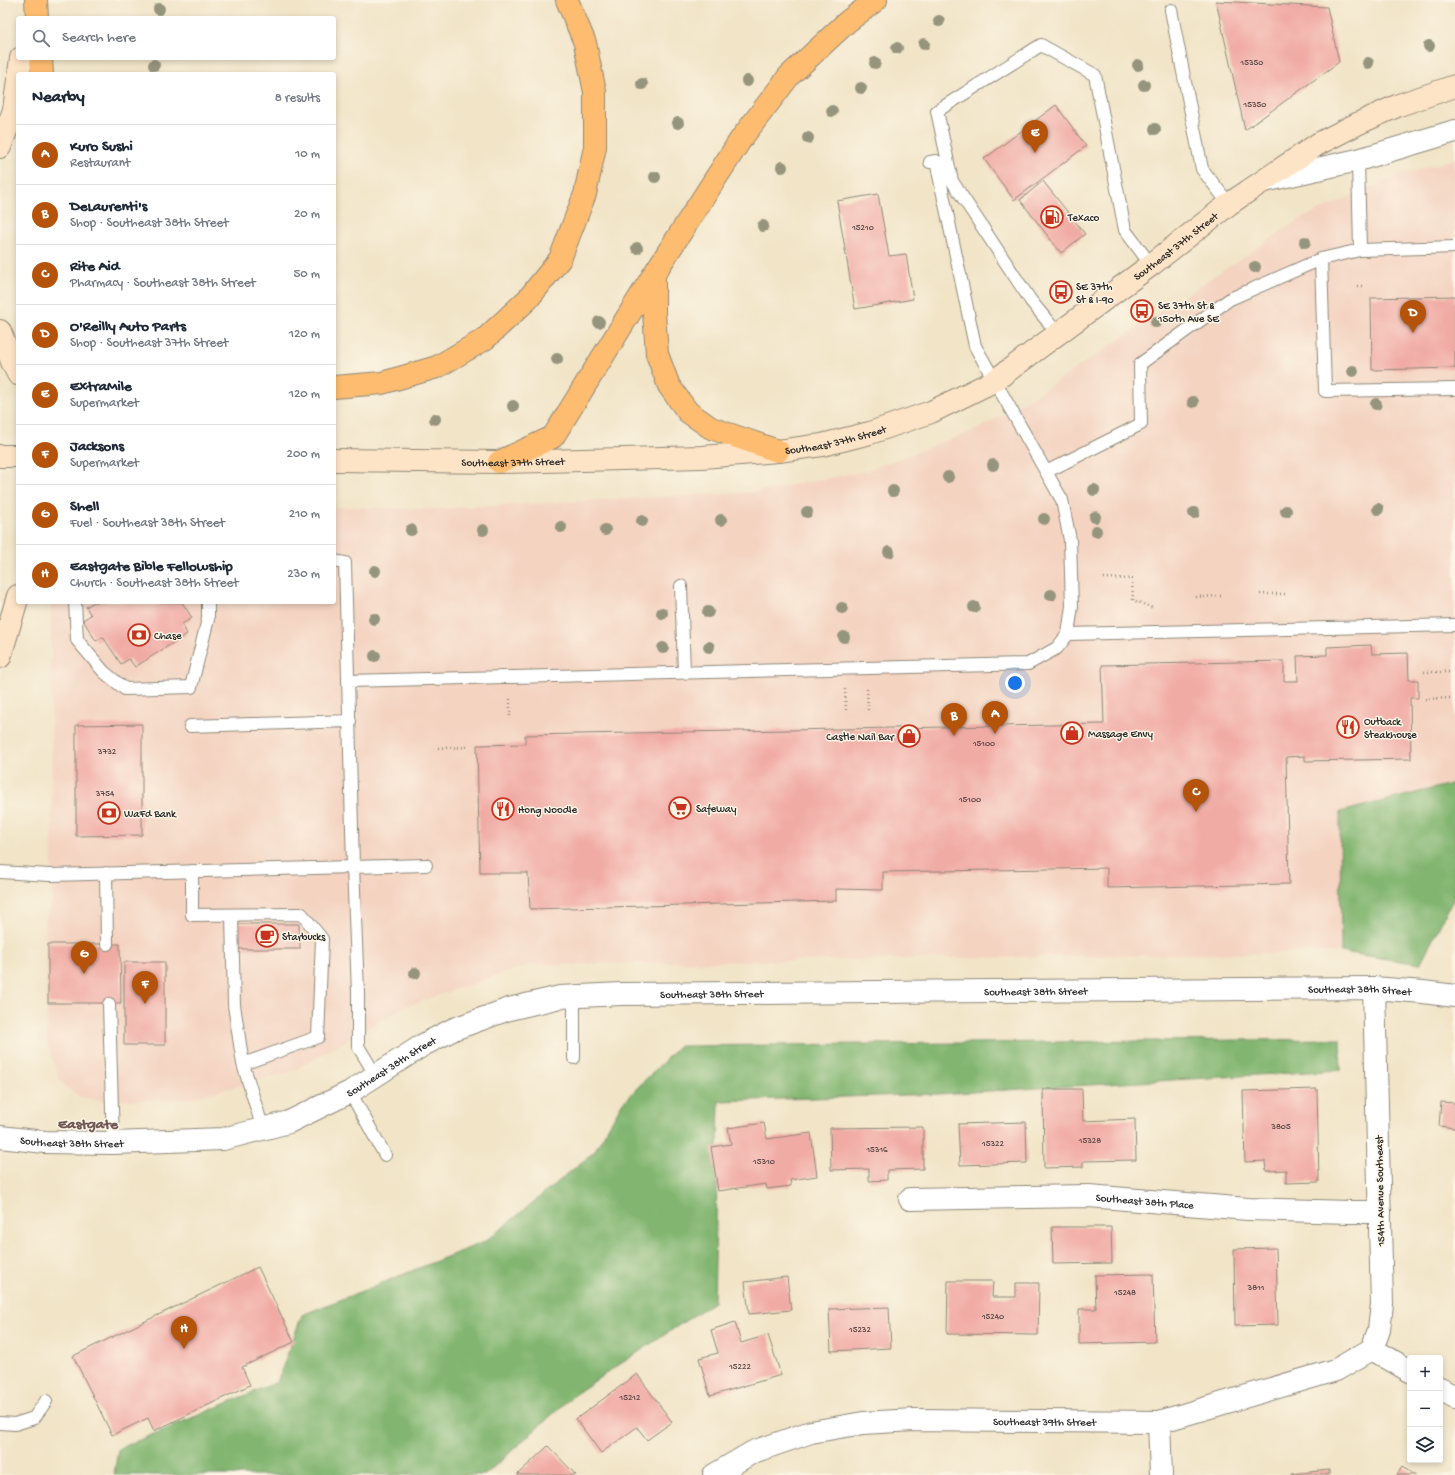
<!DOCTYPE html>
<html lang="en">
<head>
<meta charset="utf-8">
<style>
  body { margin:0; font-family:"Gochi Hand",sans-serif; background:#f2f2f3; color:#1f2937 }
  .controls { position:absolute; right:12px; bottom:12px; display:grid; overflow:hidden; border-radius:4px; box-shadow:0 2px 6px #0003 }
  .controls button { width:36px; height:36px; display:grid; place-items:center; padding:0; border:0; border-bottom:1px solid #e0e1e3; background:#fff; color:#1f2937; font:20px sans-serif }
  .you { position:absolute; left:1015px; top:683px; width:14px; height:14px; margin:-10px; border:3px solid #fff; border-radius:50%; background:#1a73e8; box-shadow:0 0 0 6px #1a73e833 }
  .badge { display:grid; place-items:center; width:26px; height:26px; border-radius:50%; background:#b45309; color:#fff; font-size:13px; font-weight:700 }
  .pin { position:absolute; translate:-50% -33px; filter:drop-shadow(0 1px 2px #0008) }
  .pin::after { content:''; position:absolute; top:21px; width:14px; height:12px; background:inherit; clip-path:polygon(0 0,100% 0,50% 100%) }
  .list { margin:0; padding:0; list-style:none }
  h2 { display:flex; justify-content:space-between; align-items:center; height:52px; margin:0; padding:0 16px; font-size:17px }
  h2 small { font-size:13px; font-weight:400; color:#747a83 }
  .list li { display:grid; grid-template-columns:26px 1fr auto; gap:12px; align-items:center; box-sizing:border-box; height:60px; padding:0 16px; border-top:1px solid #e0e1e3 }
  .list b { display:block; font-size:15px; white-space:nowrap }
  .list p { margin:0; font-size:13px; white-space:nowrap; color:#747a83 }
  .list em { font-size:13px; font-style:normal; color:#747a83 }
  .icon { flex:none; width:22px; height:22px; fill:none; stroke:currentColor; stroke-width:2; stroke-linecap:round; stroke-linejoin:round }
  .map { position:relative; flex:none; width:1455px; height:1475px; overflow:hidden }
  .search { position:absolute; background:#fff; box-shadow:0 2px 6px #0003; left:16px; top:16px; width:320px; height:44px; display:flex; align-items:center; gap:10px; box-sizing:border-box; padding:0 14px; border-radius:4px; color:#747a83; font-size:15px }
  .panel { position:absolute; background:#fff; box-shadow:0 2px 6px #0003; left:16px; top:72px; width:320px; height:532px; border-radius:4px }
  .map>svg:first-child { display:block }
  .built { fill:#f4d3c1 }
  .forest { fill:#81b570; stroke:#56704e }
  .building { fill:#f1aba5 }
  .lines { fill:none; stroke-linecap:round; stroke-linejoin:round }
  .lane-casing { stroke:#8e8879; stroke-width:14 }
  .street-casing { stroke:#8e8879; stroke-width:24 }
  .secondary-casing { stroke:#8e8879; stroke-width:24 }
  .highway-casing { stroke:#8e8879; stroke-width:24 }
  .path { stroke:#8e8879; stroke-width:2.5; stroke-dasharray:1 3; stroke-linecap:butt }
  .lane { stroke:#fff; stroke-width:12 }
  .street { stroke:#fff; stroke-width:22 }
  .secondary { stroke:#fee4c6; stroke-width:22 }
  .highway { stroke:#fdbc70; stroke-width:22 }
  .tree { fill:#95957d }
  .labels { text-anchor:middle; stroke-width:3; stroke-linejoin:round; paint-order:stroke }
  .number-label { font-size:9px; fill:#5c4b4a }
  .poi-label { font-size:11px; fill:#2b2b2b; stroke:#fcf5e5; text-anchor:start }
  .street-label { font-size:11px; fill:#2b2b2b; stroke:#fcf5e5 }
  .district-label { font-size:15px; font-weight:bold; fill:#705856; stroke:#fcf5e5 }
</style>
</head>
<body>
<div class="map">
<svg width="1455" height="1475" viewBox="0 0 1455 1475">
  <rect width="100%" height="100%" fill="#fcf5e5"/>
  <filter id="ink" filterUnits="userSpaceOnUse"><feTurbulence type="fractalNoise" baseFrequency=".025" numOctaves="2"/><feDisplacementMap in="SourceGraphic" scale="8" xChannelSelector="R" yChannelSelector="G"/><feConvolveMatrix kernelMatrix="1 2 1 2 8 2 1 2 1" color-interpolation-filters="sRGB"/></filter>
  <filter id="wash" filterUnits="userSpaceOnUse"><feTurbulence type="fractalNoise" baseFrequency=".012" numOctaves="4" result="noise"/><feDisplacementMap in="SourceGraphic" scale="16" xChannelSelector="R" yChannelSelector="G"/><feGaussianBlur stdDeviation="0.9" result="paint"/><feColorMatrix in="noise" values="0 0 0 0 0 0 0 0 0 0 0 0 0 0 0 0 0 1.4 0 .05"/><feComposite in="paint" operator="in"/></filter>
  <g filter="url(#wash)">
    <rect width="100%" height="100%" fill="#f1e4c7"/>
    <!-- built -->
    <path class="built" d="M1455 159V783L1340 812 1341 952 528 965 404 1007 291 1072 189 1099 104 1101 80 1097 60 1082 47 1042 45 920 52 901 51 602H334V507L432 509 755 492 866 471 979 429 1048 387 1300 219 1399 175Z"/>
    <!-- forest -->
    <path class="forest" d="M1455 783V896L1420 964 1341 952 1340 812Z
      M1340 1039 1341 1070 939 1094 719 1101 714 1302 575 1394 485 1475H114L118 1449 277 1382 302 1315 484 1242 495 1234 594 1152 623 1102 679 1046Z"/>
    <g id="blocks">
      <!-- building -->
      <path class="building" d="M1216 1 1327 7 1339 62 1245 130Z
        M1056 105 1086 146 1014 200 984 159Z
        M1043 181 1085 234 1061 253 1020 200Z
        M878 194 889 256 906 254 913 299 855 309 837 201Z
        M1455 296V368L1372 370 1371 298Z
        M94 602H182L192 618 182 624 187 634 135 667 129 659 121 664 103 637 96 641 83 620 91 615 86 607Z
        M1371 645 1372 654 1408 653 1409 680H1418V698H1410L1411 759 1305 761V756L1286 757 1289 884 1107 888V868L883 872V890L836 889V901L530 909 528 873H480L477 745 525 744V735L1104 724 1102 665 1284 661V681H1298L1297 656 1327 655V647Z
        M142 724V835L76 836V725Z
        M234 924H299L300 949H234Z
        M48 944H120L121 1003H48Z
        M124 962H165V1045H124Z
        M1043 1089H1082L1083 1121 1135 1119 1136 1160 1083 1161V1167L1044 1168Z
        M1317 1089 1319 1182 1286 1183V1170L1266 1171 1265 1161 1245 1162 1243 1091Z
        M1441 1102 1455 1103V1128L1439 1126Z
        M1026 1122 1027 1163 960 1165 958 1124Z
        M764 1123 767 1139 811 1133 817 1176 790 1180 791 1186 767 1189 766 1184 718 1191 711 1147 731 1144 728 1128Z
        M923 1127V1169L887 1170V1180L869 1181V1169L831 1170 830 1128Z
        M1052 1227H1111L1112 1263 1053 1264Z
        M1276 1248 1278 1325 1235 1326 1234 1249Z
        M258 1267 294 1342 242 1367 250 1385 154 1431 148 1418 112 1435 73 1356Z
        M1153 1274 1155 1342 1079 1344V1309H1096L1095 1275Z
        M787 1277 791 1310 749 1314 745 1282Z
        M948 1281H993L992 1297H1016V1283H1039L1038 1335 947 1334Z
        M889 1307 891 1348 831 1351 829 1309Z
        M735 1322 741 1343 768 1335 781 1375 710 1396 699 1358 718 1353 711 1330Z
        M637 1374 672 1422 647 1440 637 1427 601 1453 576 1419Z
        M548 1446 576 1475H517Z
        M1402 1467 1415 1475H1397Z
        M1329 1470V1475H1292V1474Z"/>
    </g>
  </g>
  <g filter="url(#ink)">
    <use href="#blocks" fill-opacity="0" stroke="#8e8879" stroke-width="1"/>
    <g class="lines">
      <!-- lane casing -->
      <g class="lane-casing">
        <path id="lane" d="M1171 10 1202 169 1229 204
          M1358 160 1360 250
          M1321 259 1325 391 1455 389
          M1058 334 1031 301 952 181 937 111 1041 45 1095 75 1125 230 1151 265
          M1046 472 1141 424 1140 364 1230 299 1321 259 1360 250 1455 247
          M334 561 345 563 353 866 358 992V1046L376 1076
          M681 586 684 672
          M75 602 77 640 104 672 125 689 191 687 208 619V602
          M1068 634 1455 625
          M349 681 1028 664 1057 648 1068 634 1072 606 1070 540 1062 500 975 346 936 161 930 162
          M190 726 350 721
          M192 871V915L302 914 322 939 318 1037 243 1064
          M0 872 50 875 426 865
          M106 873 107 944
          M232 915 234 1005 243 1064 263 1129
          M574 997V1058
          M109 1004 113 1143
          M350 1092 385 1155
          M0 1423 15 1424 34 1418 46 1401"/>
      </g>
      <!-- street casing -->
      <g class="street-casing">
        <g id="street">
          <path d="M1264 181 1358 160 1455 131"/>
          <path id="s1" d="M0 1137 45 1142 113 1143 223 1139 289 1122 350 1092 423 1045 454 1029 509 1009 560 997 621 994 1374 988 1423 992 1455 996"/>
          <path id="s2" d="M910 1199 1089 1196 1248 1209 1349 1212H1380"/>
          <path d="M1372 1349 1379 1330 1382 1304 1374 988"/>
          <path d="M1372 1349 1410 1371"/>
          <path d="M1440 1389 1455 1397"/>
          <path d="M1159 1422 1161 1475"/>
          <path id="s3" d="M714 1475 753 1452 811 1432 863 1423 914 1420 1159 1422 1336 1370 1372 1349"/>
        </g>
      </g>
      <!-- secondary casing -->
      <g class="secondary-casing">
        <g id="secondary">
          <path d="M19 74 21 58"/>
          <path d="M0 147 14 110 18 80"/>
          <path d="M0 331 13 364 18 374"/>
          <path d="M0 456H18"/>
          <path id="s4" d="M334 460 499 462 702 457 778 451 822 445 870 433 931 412 994 381 1151 265 1229 204 1318 144 1357 124 1399 105 1455 86"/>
          <path d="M0 657 18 596"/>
        </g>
      </g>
      <!-- highway casing -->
      <g class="highway-casing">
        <path id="highway" d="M36 0 37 18
          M41 58 42 74
          M654 276V313L657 354 669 386 688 412 711 428 778 451
          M334 387 382 383 437 367 485 339 528 299 560 259 585 194 595 147V92L585 43 567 0
          M499 462 553 437 654 274 741 139 789 76 847 22 876 0"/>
      </g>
      <!-- path -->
      <path class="path" d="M1357 286H1365
        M1104 578 1132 579 1133 600 1153 608
        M1260 594H1288
        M1196 597 1223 596
        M1424 672H1450
        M845 689 846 711
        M867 689 868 710
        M510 699V718
        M1425 699 1451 698
        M438 748 467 747"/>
      <!-- lane -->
      <use href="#lane" class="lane"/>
      <!-- street -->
      <use href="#street" class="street"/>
      <!-- secondary -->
      <use href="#secondary" class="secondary"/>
      <!-- highway -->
      <use href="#highway" class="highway"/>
    </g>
    <!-- trees -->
    <g class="tree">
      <circle cx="159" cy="9" r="6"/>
      <circle cx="939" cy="21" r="6"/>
      <circle cx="924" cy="44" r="6"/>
      <circle cx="1429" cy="46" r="6"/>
      <circle cx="897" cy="48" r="6"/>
      <circle cx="875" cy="63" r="6"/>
      <circle cx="1368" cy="63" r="6"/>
      <circle cx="154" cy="65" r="6"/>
      <circle cx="1138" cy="65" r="6"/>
      <circle cx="747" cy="81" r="6"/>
      <circle cx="642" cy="84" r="6"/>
      <circle cx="1144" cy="85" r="6"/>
      <circle cx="861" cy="88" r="6"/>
      <circle cx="832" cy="111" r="6"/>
      <circle cx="678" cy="123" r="6"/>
      <circle cx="1155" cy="129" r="6"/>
      <circle cx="808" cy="138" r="6"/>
      <circle cx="782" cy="167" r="6"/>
      <circle cx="655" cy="177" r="6"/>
      <circle cx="763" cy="226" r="6"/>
      <circle cx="1305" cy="242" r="6"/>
      <circle cx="637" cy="248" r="6"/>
      <circle cx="1255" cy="267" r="6"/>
      <circle cx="599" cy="322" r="6"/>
      <circle cx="1156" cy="322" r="6"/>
      <circle cx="557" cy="359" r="6"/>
      <circle cx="1353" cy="371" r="6"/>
      <circle cx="1193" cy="402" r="6"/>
      <circle cx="1376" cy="404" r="6"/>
      <circle cx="513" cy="406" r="6"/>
      <circle cx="435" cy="419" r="6"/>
      <circle cx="993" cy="465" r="6"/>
      <circle cx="948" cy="477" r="6"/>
      <circle cx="1094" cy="490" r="6"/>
      <circle cx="893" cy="491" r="6"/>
      <circle cx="1378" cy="509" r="6"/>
      <circle cx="1286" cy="511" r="6"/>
      <circle cx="807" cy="512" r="6"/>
      <circle cx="1194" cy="513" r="6"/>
      <circle cx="1095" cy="517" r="6"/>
      <circle cx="1044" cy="519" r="6"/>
      <circle cx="721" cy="520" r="6"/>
      <circle cx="642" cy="521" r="6"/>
      <circle cx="561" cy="527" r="6"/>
      <circle cx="411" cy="530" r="6"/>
      <circle cx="483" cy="530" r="6"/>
      <circle cx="605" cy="530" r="6"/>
      <circle cx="1096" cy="531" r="6"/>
      <circle cx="889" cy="552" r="6"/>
      <circle cx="375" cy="571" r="6"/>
      <circle cx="1051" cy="595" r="6"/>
      <circle cx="974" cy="607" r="6"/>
      <circle cx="842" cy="608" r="6"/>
      <circle cx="708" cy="612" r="6"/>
      <circle cx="662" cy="613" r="6"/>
      <circle cx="374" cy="619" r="6"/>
      <circle cx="844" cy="637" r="6"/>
      <circle cx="709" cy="647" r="6"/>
      <circle cx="663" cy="648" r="6"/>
      <circle cx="375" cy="656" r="6"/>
      <circle cx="415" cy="973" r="6"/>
    </g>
  </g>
  <!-- icons -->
  <defs>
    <g id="fuel-ring" transform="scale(1.15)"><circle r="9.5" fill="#fcf5e5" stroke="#c8321e" stroke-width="1.5"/><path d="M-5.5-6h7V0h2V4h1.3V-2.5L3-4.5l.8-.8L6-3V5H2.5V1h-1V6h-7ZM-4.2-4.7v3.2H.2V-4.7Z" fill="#c8321e"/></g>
    <g id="bus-ring" transform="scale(1.15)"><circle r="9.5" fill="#fcf5e5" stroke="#c8321e" stroke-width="1.5"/><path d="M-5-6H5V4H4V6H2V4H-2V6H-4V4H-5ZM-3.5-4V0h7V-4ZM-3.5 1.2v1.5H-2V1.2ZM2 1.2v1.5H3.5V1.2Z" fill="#c8321e"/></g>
    <g id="bank-ring" transform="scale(1.15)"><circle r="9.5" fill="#fcf5e5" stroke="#c8321e" stroke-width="1.5"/><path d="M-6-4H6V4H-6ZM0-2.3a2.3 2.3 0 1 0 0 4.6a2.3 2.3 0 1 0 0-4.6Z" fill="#c8321e"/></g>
    <g id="restaurant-ring" transform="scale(1.15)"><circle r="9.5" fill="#fcf5e5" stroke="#c8321e" stroke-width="1.5"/><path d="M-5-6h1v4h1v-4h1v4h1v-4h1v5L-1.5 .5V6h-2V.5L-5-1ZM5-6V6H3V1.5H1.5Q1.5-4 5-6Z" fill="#c8321e"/></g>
    <g id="shop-ring" transform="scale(1.15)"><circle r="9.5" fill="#fcf5e5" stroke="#c8321e" stroke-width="1.5"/><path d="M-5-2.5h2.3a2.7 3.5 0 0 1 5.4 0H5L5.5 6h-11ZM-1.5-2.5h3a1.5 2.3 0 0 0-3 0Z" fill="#c8321e"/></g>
    <g id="supermarket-ring" transform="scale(1.15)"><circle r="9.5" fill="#fcf5e5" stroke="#c8321e" stroke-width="1.5"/><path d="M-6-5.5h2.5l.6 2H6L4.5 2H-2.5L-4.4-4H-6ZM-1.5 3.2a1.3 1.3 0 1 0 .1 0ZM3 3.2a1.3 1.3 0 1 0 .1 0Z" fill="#c8321e"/></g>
    <g id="cafe-ring" transform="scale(1.15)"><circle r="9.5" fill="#fcf5e5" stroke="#c8321e" stroke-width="1.5"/><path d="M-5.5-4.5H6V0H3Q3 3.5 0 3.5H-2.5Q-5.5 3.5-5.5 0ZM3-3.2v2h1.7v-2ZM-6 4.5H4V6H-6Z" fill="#c8321e"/></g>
  </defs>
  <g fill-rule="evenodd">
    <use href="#fuel-ring" x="1052" y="217"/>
    <use href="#bus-ring" x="1061" y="292"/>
    <use href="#bus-ring" x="1142" y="311"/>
    <use href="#bank-ring" x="139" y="635"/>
    <use href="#restaurant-ring" x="1348" y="727"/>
    <use href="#shop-ring" x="1072" y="733"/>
    <use href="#shop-ring" x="909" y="736"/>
    <use href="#supermarket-ring" x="680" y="808"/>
    <use href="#restaurant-ring" x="503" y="809"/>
    <use href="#bank-ring" x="109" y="813"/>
    <use href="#cafe-ring" x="267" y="936"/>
  </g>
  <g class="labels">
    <!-- number labels -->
    <g class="number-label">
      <text x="1252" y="65">15350</text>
      <text x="1255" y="107">15350</text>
      <text x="863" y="230">15210</text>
      <text x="984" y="746">15100</text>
      <text x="107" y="754">3732</text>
      <text x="105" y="796">3754</text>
      <text x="970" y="802">15100</text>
      <text x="1281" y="1129">3805</text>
      <text x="1090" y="1143">15328</text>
      <text x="993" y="1146">15322</text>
      <text x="877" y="1152">15316</text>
      <text x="764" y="1164">15310</text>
      <text x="1256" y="1290">3811</text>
      <text x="1125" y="1295">15248</text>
      <text x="993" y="1319">15240</text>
      <text x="860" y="1332">15232</text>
      <text x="740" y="1369">15222</text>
      <text x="630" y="1400">15212</text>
    </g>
    <!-- poi labels -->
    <g class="poi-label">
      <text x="1068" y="221">Texaco</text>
      <text x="1076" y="290">SE 37th<tspan x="1076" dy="13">St &amp; I-90</tspan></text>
      <text x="1158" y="309">SE 37th St &amp;<tspan x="1158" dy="13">150th Ave SE</tspan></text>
      <text x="154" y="639">Chase</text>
      <text x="1364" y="725">Outback<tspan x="1364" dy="13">Steakhouse</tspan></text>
      <text x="1088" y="737">Massage Envy</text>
      <text x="894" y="740" text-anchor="end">Castle Nail Bar</text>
      <text x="696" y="812">Safeway</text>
      <text x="518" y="813">Hong Noodle</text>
      <text x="124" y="817">WaFd Bank</text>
      <text x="282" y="940">Starbucks</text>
    </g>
    <!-- street labels -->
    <g class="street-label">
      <text dy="4" stroke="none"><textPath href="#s4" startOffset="899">Southeast 37th Street</textPath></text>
      <text dy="4" stroke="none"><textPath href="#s4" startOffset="503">Southeast 37th Street</textPath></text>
      <text dy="4" stroke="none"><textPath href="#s4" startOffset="179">Southeast 37th Street</textPath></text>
      <text dy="4" stroke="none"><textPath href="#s1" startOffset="1392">Southeast 38th Street</textPath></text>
      <text dy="4" stroke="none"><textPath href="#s1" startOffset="1068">Southeast 38th Street</textPath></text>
      <text dy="4" stroke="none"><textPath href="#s1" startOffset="744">Southeast 38th Street</textPath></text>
      <text dy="4" stroke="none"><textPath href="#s1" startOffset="408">Southeast 38th Street</textPath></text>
      <text dy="4" stroke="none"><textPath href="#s1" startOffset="72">Southeast 38th Street</textPath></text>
      <text transform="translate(1379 1191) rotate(-91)" y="4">154th Avenue Southeast</text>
      <text dy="4" stroke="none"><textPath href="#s2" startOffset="235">Southeast 38th Place</textPath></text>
      <text dy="4" stroke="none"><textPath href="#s3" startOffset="341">Southeast 39th Street</textPath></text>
    </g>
    <!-- district labels -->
    <g class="district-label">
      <text x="88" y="1128">Eastgate</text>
    </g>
  </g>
</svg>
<div class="controls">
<button>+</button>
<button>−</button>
<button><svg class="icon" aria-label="layers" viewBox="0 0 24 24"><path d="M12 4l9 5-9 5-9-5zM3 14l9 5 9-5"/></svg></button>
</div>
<div class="you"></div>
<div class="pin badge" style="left:995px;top:734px">A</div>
<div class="pin badge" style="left:954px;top:736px">B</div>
<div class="pin badge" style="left:1196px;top:812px">C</div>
<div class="pin badge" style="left:1413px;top:333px">D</div>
<div class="pin badge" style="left:1035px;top:153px">E</div>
<div class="pin badge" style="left:145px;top:1004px">F</div>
<div class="pin badge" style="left:84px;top:974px">G</div>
<div class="pin badge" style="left:184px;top:1349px">H</div>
<div class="search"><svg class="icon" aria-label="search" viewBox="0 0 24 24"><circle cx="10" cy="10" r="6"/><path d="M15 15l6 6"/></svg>Search here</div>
<section class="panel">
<h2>Nearby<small>8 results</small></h2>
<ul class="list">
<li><span class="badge">A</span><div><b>Kuro Sushi</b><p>Restaurant</p></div><em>10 m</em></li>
<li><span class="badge">B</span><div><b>DeLaurenti's</b><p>Shop · Southeast 38th Street</p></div><em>20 m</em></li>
<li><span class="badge">C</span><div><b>Rite Aid</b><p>Pharmacy · Southeast 38th Street</p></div><em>50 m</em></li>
<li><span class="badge">D</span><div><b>O'Reilly Auto Parts</b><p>Shop · Southeast 37th Street</p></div><em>120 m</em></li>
<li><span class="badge">E</span><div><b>ExtraMile</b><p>Supermarket</p></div><em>120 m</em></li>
<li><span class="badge">F</span><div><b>Jacksons</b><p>Supermarket</p></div><em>200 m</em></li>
<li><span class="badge">G</span><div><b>Shell</b><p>Fuel · Southeast 38th Street</p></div><em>210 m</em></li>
<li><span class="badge">H</span><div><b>Eastgate Bible Fellowship</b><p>Church · Southeast 38th Street</p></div><em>230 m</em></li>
</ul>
</section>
</div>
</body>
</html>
